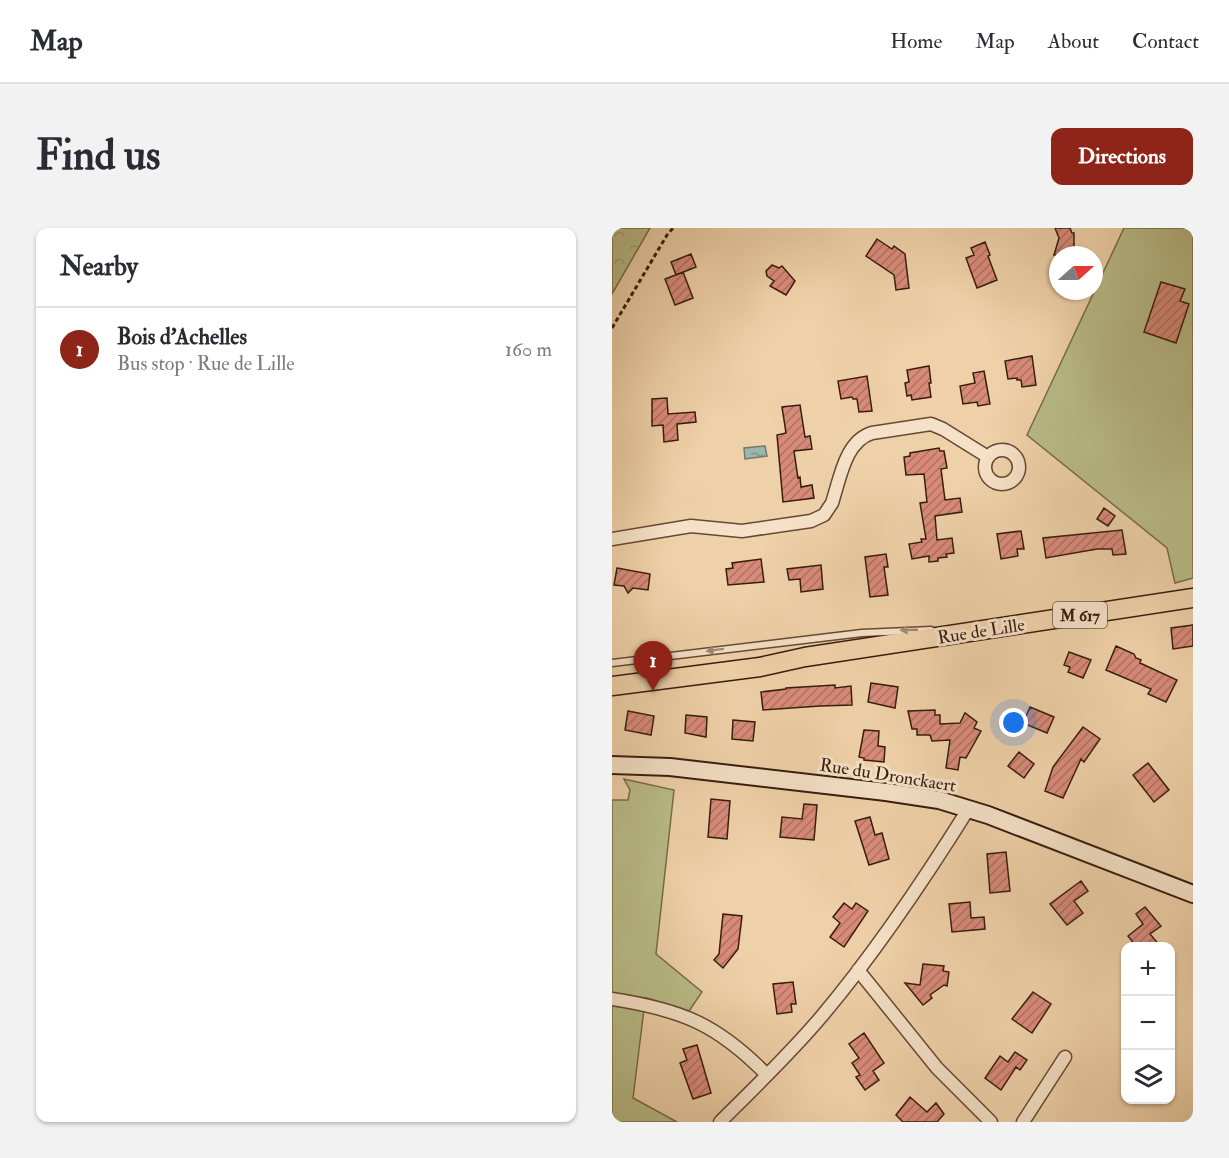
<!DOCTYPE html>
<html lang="en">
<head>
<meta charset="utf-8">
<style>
  body { margin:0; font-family:"IM FELL Double Pica",serif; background:#f2f2f3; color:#2b2b33 }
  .controls { position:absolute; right:18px; bottom:18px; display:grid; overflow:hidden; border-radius:12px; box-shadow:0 2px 4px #0004 }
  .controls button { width:54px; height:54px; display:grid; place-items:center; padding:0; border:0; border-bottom:2px solid #e1e1e2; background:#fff; color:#2b2b33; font:30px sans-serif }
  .compass { position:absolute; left:437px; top:18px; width:54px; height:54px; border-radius:50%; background:#fff; box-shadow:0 2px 4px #0004; rotate:69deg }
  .you { position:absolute; left:402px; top:495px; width:21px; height:21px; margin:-15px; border:4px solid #fff; border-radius:50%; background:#1a73e8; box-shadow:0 0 0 9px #1a73e833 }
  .badge { display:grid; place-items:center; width:39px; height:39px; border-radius:50%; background:#8f2418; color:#fff; font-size:20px; font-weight:700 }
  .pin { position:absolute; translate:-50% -50px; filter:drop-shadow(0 2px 3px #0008) }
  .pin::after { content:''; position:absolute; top:32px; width:21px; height:18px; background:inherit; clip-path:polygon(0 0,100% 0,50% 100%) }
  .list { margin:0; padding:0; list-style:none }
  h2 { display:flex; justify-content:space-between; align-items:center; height:78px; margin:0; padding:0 24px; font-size:26px }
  h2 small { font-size:20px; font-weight:400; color:#7c7c81 }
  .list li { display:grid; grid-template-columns:39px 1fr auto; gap:18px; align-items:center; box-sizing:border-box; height:84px; padding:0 24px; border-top:2px solid #e1e1e2 }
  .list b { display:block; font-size:22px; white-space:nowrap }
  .list p { margin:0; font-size:20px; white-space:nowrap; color:#7c7c81 }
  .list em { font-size:20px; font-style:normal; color:#7c7c81 }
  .icon { flex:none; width:33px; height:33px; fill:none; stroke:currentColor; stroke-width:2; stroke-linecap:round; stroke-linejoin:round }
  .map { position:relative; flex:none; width:581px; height:894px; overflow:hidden; border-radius:12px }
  header { display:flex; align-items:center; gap:36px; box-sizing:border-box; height:84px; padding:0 30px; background:#fff; border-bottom:2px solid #e1e1e2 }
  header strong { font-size:28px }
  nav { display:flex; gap:33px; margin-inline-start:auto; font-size:21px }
  .intro { display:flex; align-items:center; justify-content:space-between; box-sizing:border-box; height:144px; padding:0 36px }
  h1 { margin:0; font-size:42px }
  .button { padding:15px 27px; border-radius:12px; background:#8f2418; color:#fff; font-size:21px; font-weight:700 }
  main { display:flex; gap:36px; padding:0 36px }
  aside { flex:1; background:#fff; border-radius:12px; box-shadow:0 2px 4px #0004 }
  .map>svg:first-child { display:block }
  .grass { fill:#b9bc88; stroke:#786c4a; stroke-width:1.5 }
  .forest { fill:url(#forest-crowns); stroke:#786c4a; stroke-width:1.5 }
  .water { fill:url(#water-ripples); stroke:#73796c; stroke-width:1.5 }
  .building { fill:url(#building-hatch); stroke:#381c0d; stroke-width:1.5 }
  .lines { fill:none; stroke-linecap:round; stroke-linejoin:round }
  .lane-casing { stroke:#664934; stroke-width:9 }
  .street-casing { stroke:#664934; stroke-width:15 }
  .secondary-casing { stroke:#381c0d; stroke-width:20 }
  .primary-casing { stroke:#381c0d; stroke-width:21 }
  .path { stroke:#381c0d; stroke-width:3; stroke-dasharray:4.5 3; stroke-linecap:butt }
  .lane { stroke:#f5e1c7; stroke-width:6 }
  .street { stroke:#f5e1c7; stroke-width:12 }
  .secondary { stroke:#f5e1c7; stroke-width:16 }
  .primary { stroke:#efd1a9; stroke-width:18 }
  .oneway { fill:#a08873 }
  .labels { text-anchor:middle; stroke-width:6; stroke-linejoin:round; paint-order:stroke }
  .shield { fill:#f5e1c7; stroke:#715745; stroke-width:1.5 }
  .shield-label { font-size:16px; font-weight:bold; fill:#381c0d }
  .street-label { font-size:18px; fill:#381c0d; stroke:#f5e1c7 }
</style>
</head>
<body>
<header>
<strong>Map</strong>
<nav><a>Home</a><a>Map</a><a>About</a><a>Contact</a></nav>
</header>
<div class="intro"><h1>Find us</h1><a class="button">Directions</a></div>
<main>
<aside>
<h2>Nearby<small></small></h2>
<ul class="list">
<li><span class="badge">1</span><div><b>Bois d'Achelles</b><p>Bus stop · Rue de Lille</p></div><em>160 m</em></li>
</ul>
</aside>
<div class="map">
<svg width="581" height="894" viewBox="0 0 581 894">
  <defs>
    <pattern id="forest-crowns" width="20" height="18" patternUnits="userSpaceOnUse" patternTransform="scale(1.5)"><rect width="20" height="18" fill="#b9bc88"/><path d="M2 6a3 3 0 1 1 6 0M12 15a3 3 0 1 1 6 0" fill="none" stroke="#a0a174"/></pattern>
    <pattern id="water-ripples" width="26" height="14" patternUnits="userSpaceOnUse" patternTransform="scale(1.5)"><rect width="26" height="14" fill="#9ab7ab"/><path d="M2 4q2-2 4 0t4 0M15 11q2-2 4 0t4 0" fill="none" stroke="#7f948a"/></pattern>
    <pattern id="building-hatch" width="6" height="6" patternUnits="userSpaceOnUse" patternTransform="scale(1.5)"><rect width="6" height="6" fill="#d98b7a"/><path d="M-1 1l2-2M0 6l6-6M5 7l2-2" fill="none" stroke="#b17162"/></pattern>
  </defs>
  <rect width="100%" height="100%" fill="#efd1a9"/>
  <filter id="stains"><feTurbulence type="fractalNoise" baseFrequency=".00333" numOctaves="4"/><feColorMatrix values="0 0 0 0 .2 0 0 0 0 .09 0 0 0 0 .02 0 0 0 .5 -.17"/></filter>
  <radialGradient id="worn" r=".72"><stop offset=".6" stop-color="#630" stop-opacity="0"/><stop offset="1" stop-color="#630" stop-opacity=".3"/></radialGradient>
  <!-- grass -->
  <path class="grass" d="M512 0H581V350L563 355 555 320 415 207Z
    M12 551 62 562 44 726 90 764 77 783 35 770 0 766V572H16L18 562Z
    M0 778 32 781 21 870 65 894H0Z"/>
  <!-- forest -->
  <path class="forest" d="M0 0H38L0 66Z"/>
  <!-- water -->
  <path class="water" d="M153 218 155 228 133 231 132 220Z"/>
  <!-- building -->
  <path class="building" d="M443 0H458L460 5H462V22H459L457 27H442L447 10Z
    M265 11 280 21 282 18 293 26 297 60 284 62 282 47 254 28Z
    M373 14 378 27 376 28 385 52 365 60 354 30 362 27 359 20Z
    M79 26 84 39 64 47 59 34Z
    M160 37 167 40 170 38 183 53 174 67 158 58 162 53 155 48 154 43Z
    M71 44 81 70 63 77 53 51Z
    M549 54 573 61 568 73 577 76 564 115 532 104Z
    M420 128 424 157 410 159 409 152H405V150L396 151 393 133Z
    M317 138 319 155H317L319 169 300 172 299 167 295 168 293 155 297 154 295 142Z
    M372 143 378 176 366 178 365 174 351 176 348 158 363 155 361 145Z
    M255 148 260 183 247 184 245 171H241L240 169 229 171 226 153Z
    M55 170 56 186 83 184 84 194 65 196 66 212 52 214 51 197 40 198V171Z
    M188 177 193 209 198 208 200 221 182 223 186 250 188 249 189 259 200 257 202 270 171 274 165 207 174 205 170 179Z
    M327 220 328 223H332L335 240 329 241 333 272 348 270 350 284 323 288 325 312 340 310 342 325 334 326 335 329 326 330V333L317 334V328L300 331 297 316 310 314 309 311H314L308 275 315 274 312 246 294 247 292 229 298 228V225Z
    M492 280 503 288 496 298 485 291Z
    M510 302 514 326 501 327 500 321H485L434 330 431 310Z
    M409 303 412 321H405L406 328 389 331 385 306Z
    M274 326 276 339H272L276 367 258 369 253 329Z
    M149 331 152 354 116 357 114 341 121 340 120 335Z
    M209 337 211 361 189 364 188 351 177 352 175 341Z
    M5 340 38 346 36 362 21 360 16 365 12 358 2 357Z
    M581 397V418L561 421 559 400Z
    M504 418 522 426 524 430 529 432 528 435 565 452 554 474 536 466 539 461 494 442Z
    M457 424 479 432 471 450 456 444 458 439 452 437Z
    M259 455 286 459 283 480 256 474Z
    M223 457V460L239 458 240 477 208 478 151 482 149 464 174 461V460Z
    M418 479 442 489 435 505 411 495Z
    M323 482V487H328V496L348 495 353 485 365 494 362 500 369 503 354 530 348 529 346 542 334 540 338 512 320 513 318 507H305V501H300L296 483Z
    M16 483 42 488 39 507 13 502Z
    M74 487 95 489 94 509 73 505Z
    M121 492 143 494 141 513 120 511Z
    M471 499 488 511 472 534 469 531 451 570 433 563 441 539Z
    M252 502 267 503 266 518 273 519 272 534 252 532V530L247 529Z
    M407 524 422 536 412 550 396 538Z
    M536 535 557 562 542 574 521 547Z
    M99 571 118 573 115 611 96 609Z
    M192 576 205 577 202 612 168 609 170 589 190 591Z
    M258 589 263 607 270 605 277 631 257 637 243 593Z
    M394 624 398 663 378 665 375 626Z
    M469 653 476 663 462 673 471 685 455 697 438 676Z
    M358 674 359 690 372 689 373 701 340 704 337 676Z
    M232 675 240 681 244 675 256 683 232 719 218 709 228 695 221 689Z
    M533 679 549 698 538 706 548 718H524L516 708 531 696 524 686Z
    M111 686 130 688 126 721 111 740 102 732 107 726Z
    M311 736 332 738 331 743 337 744 335 758 332 757 318 767 320 770 311 777 293 755 308 757Z
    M181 754 184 776H179L180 784 165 786 161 756Z
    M421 764 439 776 420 805 400 791Z
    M252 805 272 835 261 843 267 852 253 862 244 849 248 847 240 835 247 830 237 816Z
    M85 817 99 865 81 871 68 835 75 832 71 821Z
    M403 824 415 832 408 842 404 839 389 862 373 850 388 828 396 834Z
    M298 869 315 884 324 875 332 886 325 894H291L284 887Z"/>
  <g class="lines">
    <!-- lane casing -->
    <g class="lane-casing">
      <path id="lane" d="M0 435 250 405 319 402"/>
    </g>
    <!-- street casing -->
    <g class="street-casing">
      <path id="street" d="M373 239a17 17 0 1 1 34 0a17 17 0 1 1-34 0Z
        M0 311 79 298 130 303 199 293 212 287 220 275C228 251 233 213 260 205L319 196 331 201 376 229
        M246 742 325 840 379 894
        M0 771C70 782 105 796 155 847
        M108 894C142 860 178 826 209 789 264 724 312 652 357 580
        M411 894 453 829"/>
    </g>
    <!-- secondary casing -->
    <g class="secondary-casing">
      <path id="secondary" d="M0 537 58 539 274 564 327 572 376 587 581 666"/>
    </g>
    <!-- primary casing -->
    <g class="primary-casing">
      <path id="primary" d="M0 458 148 439 193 429 581 370"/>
    </g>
    <!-- path -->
    <path class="path" d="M0 100 55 7 61 0"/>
    <!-- lane -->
    <use href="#lane" class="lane"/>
    <!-- street -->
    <use href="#street" class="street"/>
    <!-- secondary -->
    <use href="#secondary" class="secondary"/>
    <!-- primary -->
    <use href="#primary" class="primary"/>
  </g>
  <!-- one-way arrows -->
  <defs><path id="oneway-solid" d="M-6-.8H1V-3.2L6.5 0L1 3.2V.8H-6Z" transform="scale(1.5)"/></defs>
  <g class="oneway">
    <use href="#oneway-solid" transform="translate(297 402) rotate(178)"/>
    <use href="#oneway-solid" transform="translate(103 422) rotate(173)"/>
  </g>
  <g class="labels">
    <!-- shield labels -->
    <rect class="shield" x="441" y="374" width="54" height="26" rx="4.5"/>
    <g class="shield-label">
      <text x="468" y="393">M 617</text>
    </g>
    <!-- street labels -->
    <g class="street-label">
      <text transform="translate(369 403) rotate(-9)" y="6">Rue de Lille</text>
      <text transform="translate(276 547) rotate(9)" y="6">Rue du Dronckaert</text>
    </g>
  </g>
  <rect width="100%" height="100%" filter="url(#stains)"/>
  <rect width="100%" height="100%" fill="url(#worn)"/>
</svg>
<div class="controls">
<button>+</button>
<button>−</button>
<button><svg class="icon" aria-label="layers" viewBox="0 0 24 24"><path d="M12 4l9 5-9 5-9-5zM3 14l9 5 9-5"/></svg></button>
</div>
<svg class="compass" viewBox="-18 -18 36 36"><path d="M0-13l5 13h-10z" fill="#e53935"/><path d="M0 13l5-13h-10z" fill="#7c7c81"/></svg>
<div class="you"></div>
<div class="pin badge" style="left:41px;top:463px">1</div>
</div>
</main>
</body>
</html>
